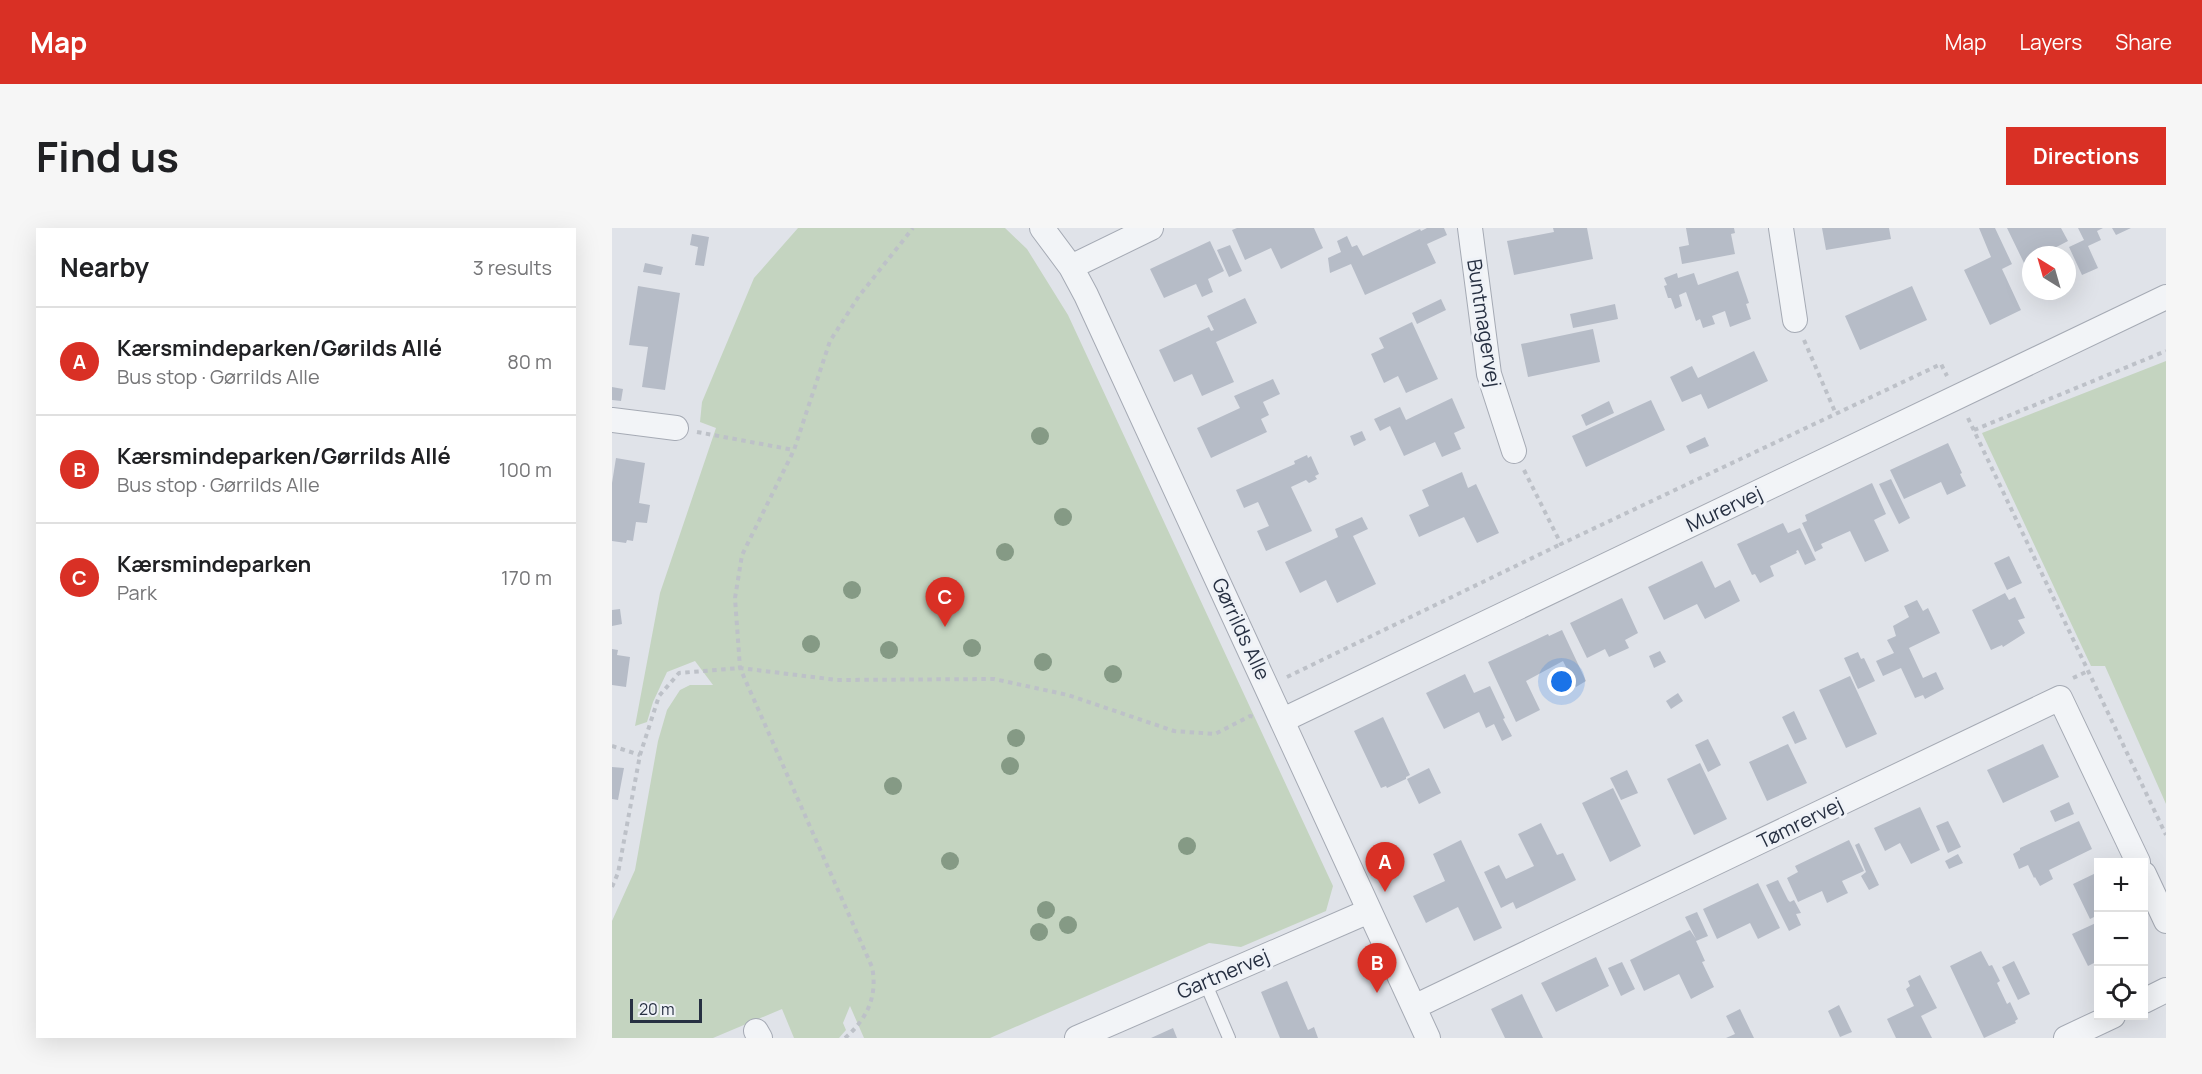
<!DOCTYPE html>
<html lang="en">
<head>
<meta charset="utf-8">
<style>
  body { margin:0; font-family:Manrope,sans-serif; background:#f6f6f6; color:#202124 }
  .controls { position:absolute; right:18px; bottom:18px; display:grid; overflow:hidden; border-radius:0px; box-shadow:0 6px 24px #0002 }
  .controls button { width:54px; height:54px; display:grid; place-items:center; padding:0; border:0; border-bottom:2px solid #e0e0e0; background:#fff; color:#202124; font:30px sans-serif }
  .compass { position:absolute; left:1410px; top:18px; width:54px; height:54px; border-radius:50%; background:#fff; box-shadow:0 6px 24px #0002; rotate:323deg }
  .scale { position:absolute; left:18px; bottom:15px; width:72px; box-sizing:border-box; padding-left:6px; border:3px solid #273042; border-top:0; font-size:16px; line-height:21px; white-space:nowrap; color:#273042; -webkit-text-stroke:4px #eff2f7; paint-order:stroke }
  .you { position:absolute; left:950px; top:454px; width:21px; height:21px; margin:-15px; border:4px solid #fff; border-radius:50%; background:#1a73e8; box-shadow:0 0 0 9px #1a73e833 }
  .badge { display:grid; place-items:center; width:39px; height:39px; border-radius:50%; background:#d93025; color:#fff; font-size:20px; font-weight:700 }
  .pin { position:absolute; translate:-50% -50px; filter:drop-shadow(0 2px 3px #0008) }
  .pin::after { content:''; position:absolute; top:32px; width:21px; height:18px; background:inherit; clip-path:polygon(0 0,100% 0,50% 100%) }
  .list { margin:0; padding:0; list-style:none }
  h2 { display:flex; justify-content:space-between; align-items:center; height:78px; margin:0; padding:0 24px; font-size:26px }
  h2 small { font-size:20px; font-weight:400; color:#757577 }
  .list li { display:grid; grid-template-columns:39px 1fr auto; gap:18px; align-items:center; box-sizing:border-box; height:108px; padding:0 24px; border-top:2px solid #e0e0e0 }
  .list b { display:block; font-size:22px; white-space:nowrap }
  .list p { margin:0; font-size:20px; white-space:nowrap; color:#757577 }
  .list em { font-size:20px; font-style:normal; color:#757577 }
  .icon { flex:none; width:33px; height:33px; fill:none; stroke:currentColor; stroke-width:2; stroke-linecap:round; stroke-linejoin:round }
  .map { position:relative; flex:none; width:1554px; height:810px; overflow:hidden; border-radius:0px }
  header { display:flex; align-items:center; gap:36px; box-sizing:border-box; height:84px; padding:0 30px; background:#d93025; color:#fff }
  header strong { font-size:28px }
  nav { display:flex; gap:33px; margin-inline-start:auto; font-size:21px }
  .intro { display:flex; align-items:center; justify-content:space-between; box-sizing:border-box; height:144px; padding:0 36px }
  h1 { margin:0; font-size:42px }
  .button { padding:15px 27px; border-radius:0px; background:#d93025; color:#fff; font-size:21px; font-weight:700 }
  main { display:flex; gap:36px; padding:0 36px }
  aside { flex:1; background:#fff; border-radius:0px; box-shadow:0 6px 24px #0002 }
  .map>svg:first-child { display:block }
  .green { fill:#c4d4c0 }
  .building { fill:#b6bcc7 }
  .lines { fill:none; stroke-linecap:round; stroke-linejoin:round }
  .service-casing { stroke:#a5aab4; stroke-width:14 }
  .minor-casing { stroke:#a5aab4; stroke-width:26 }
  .path { stroke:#bdc1c8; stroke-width:4; stroke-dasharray:4.5 4.5; stroke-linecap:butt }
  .service { stroke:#f2f4f7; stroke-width:12 }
  .minor { stroke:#f2f4f7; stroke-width:24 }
  .tree { fill:#859a85 }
  .labels { text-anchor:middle; stroke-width:6; stroke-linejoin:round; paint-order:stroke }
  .street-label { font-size:20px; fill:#273042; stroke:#eff2f7 }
</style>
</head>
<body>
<header>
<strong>Map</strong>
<nav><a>Map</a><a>Layers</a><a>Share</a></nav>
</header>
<div class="intro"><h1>Find us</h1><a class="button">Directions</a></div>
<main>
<aside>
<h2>Nearby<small>3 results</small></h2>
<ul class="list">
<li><span class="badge">A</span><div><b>Kærsmindeparken/Gørilds Allé</b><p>Bus stop · Gørrilds Alle</p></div><em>80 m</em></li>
<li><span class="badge">B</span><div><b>Kærsmindeparken/Gørrilds Allé</b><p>Bus stop · Gørrilds Alle</p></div><em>100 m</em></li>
<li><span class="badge">C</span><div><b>Kærsmindeparken</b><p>Park</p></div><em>170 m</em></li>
</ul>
</aside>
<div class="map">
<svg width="1554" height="810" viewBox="0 0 1554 810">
  <rect width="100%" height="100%" fill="#e0e3e9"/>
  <!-- green -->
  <path class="green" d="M186 0H393L415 21 456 87 721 658 714 683 629 719 597 715 378 810H252L238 778 231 795 234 802 227 810H182L170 781 101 810H0V693L23 642 46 513 55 482 68 462 78 457H101L83 433 55 444 41 474 35 494 23 498 48 365 104 200 88 194 90 174 142 50Z
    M1554 133V576L1493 438H1479L1370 205Z"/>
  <!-- building -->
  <path class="building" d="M625 0H702L711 20 669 41 659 20 633 32 620 2Z
    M815 0H832L835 7 815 16 824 35 753 67 739 36 718 45 716 30 729 24 725 13 735 8 740 19 745 17 751 28 808 1 809 3Z
    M941 0H975L981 31 902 47 895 13 942 4Z
    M1074 0H1122L1123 5 1119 6 1123 26 1070 36 1067 19 1077 17Z
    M1210 0H1277L1279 11 1214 22Z
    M1367 0H1383L1400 36 1390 41 1409 82 1378 97 1352 42 1379 29Z
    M1395 0H1449L1456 13 1429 27H1419V32L1412 35Z
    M1466 0H1491L1485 3 1489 12 1476 18 1486 40 1470 47 1457 19 1472 12Z
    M1500 0H1519L1504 7Z
    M80 6 97 9 92 38 83 37 86 19 78 17Z
    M598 13 612 43 596 51 601 64 590 69 584 56 552 70 538 41Z
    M618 17 630 43 617 49 605 22Z
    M33 35 51 39 49 47 31 44Z
    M1126 43 1137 75 1134 76 1139 91 1118 99 1113 83 1100 88 1103 96 1091 100 1088 91 1084 93 1074 64 1067 67 1070 78 1063 81 1059 70H1056L1052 58 1055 57 1052 50 1065 45 1066 50 1082 45 1086 57Z
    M26 58 68 65 53 162 30 159 36 119 17 117Z
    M1300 58 1315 92 1248 122 1233 88Z
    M633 70 645 95 604 114 622 154 590 168 580 146 562 154 547 122 597 99 599 103 602 102 595 88Z
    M829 71 834 82 805 96 800 85Z
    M1003 76 1006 91 961 100 958 86Z
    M800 94 826 151 794 165 786 148 772 155 759 126 772 120 767 110Z
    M981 101 988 134 916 149 909 116Z
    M1142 123 1156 153 1096 181 1089 166 1070 174 1058 149 1080 138 1086 150Z
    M661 151 668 166 651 174 657 187 649 191 655 204 599 230 585 200 628 180 622 168Z
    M0 159 11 161 9 173 0 172Z
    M840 170 853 200 842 205 849 221 830 229 823 214 792 228 778 198 768 203 762 191 788 179 794 192Z
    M1039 172 1053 202 974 239 960 208Z
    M997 173 1002 185 974 198 969 187Z
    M750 203 754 212 742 218 738 208Z
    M1093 209 1097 218 1078 226 1074 218Z
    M1336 215 1350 245 1348 246 1354 258 1335 267 1329 254 1292 271 1278 242Z
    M695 227 696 230 699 228 707 246 703 248 705 251 697 255 694 252 679 259 700 303 654 323 645 303 657 298 646 274 632 280 624 262 683 236 682 233Z
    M4 230 33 235 27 275 38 277 35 295 24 294 21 313 15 312 14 315 0 313V255Z
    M850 244 856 260 864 256 887 305 865 315 852 289 807 309 797 287 817 278 810 262Z
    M1279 251 1298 290 1287 296 1267 256Z
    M1260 255 1274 286 1262 292 1277 323 1253 334 1238 303 1209 316 1211 320 1203 324 1190 295 1195 293 1193 287Z
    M750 289 756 301 741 308 764 356 725 375 714 352 688 365 673 334 726 309 723 301Z
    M1171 295 1176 305 1188 300 1204 332 1193 337 1186 322 1184 323 1185 325 1158 338 1162 348 1148 355 1143 346 1140 347 1125 316Z
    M1397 328 1410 355 1395 362 1382 335Z
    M1090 333 1103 360 1118 352 1128 373 1093 391 1085 376 1052 392 1036 359Z
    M1393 365 1397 372 1403 369 1413 390 1406 392 1413 405 1391 419 1390 417 1379 422 1360 382Z
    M1010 370 1026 405 1013 412 1017 420 997 429 993 421 975 430 958 395Z
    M1305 372 1311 383 1316 380 1328 405 1297 420 1311 450 1324 444 1332 461 1313 471 1311 467 1303 470 1289 440 1271 448 1264 433 1282 425 1275 412 1284 408 1281 398 1297 389 1292 378Z
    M8 381 10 396 0 398V382Z
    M950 402 974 453 964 459 951 433 914 453 928 482 904 494 876 434 936 406 937 408Z
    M0 421 6 422 5 427 18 429 14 459 0 457Z
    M1048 423 1054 434 1042 440 1037 428Z
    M1246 424 1249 431 1252 430 1263 453 1246 461 1232 430Z
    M853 446 862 465 878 458 893 490 891 491 900 508 890 513 882 496 874 500 867 484 832 501 814 465Z
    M1238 448 1265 506 1234 520 1207 462Z
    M1066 465 1071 473 1059 481 1054 473Z
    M1182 483 1195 511 1183 516 1170 489Z
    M771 489 798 547 794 549V551L775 560 774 558 769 560 742 503Z
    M1096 511 1109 537 1096 544 1083 517Z
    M1176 516 1195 555 1155 573 1137 534Z
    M1431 516 1447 549 1391 575 1375 542Z
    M1088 535 1115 591 1082 607 1055 551Z
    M0 539 12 540 6 572 0 571Z
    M817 540 829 565 807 576 795 551Z
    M1015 542 1026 565 1009 572 998 550Z
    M1001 560 1029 618 998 634 970 575Z
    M1457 574 1462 586 1443 594 1438 583Z
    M1308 579 1328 622 1299 636 1288 615 1273 623 1262 600Z
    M1336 593 1349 619 1336 625 1324 598Z
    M1467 593 1480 621 1437 642 1441 651 1428 658 1423 649 1422 650 1416 637 1407 641 1401 626 1408 622V620Z
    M929 595 945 627 951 625 964 652 904 681 901 674 889 680 872 644 887 637 894 651 922 638 906 606Z
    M849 612 890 700 862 713 846 679 814 695 801 668 833 653 821 626Z
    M1237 612 1252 643 1230 653 1236 665 1215 675 1210 663 1186 674 1175 650 1186 644 1183 638Z
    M1247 615 1267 657 1257 662 1249 648 1254 644 1243 617Z
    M1346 626 1351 635 1337 641 1333 633Z
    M1486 644V687L1478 691 1461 656Z
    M1166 652 1176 672 1178 674 1182 672 1189 685 1184 686 1189 697 1177 703 1154 657Z
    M1146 655 1168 700 1146 711 1138 695 1105 711 1091 681Z
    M1085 684 1096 708 1084 713 1093 733 1090 734 1102 759 1079 771 1067 746 1032 763 1018 732 1078 702 1084 711 1073 689Z
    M1486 694V733L1476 738 1460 706Z
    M1369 723 1377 738 1380 737 1388 753 1385 755 1395 776 1398 774 1406 791 1403 793 1404 795 1372 810 1338 738Z
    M984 729 997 758 944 784 929 755Z
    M1402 733 1418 766 1406 772 1390 739Z
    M1010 734 1023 761 1009 768 996 740Z
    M1308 747 1325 780 1309 788 1320 810H1284L1275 791 1302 778 1294 761 1298 758 1296 753Z
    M675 753 696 802 702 799 706 810H668L649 764Z
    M910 766 931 810H893L879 781Z
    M1227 777 1240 804 1228 809 1216 783Z
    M1128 781 1142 810H1114L1123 806 1114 788Z
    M561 800 565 810H539Z"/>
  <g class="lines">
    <!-- service casing -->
    <g class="service-casing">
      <path id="service" d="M593 754 617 810"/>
    </g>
    <!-- minor casing -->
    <g class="minor-casing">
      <path id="minor" d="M430 0 459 39 474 67 816 810
        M858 0 877 146 902 223
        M1169 0 1183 92
        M459 39 539 0
        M0 192 64 200
        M671 492 1554 69
        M1532 646 1554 693
        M1532 773 1554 762
        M802 779 1448 470 1526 634
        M144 803 148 810
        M465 810 757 683
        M1454 810 1501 788"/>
    </g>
    <!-- path -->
    <path class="path" d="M1192 112 1224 186
      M1356 190 1554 607
      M1362 202 1554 123
      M85 204 182 222
      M912 242 949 316 1329 136 1335 148
      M675 449 949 316
      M1461 450 1476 443
      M0 518 28 527
      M0 659 6 645 28 527 47 468 67 445 128 440 225 452 382 451 456 467 562 503 603 506 638 488 642 489
      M233 810C255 791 266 768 260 739L128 440 123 370 130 327 182 222 218 113 247 68 301 0"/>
    <!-- service -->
    <use href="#service" class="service"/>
    <!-- minor -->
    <use href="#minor" class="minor"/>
  </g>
  <!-- trees -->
  <g class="tree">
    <circle cx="428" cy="208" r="9"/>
    <circle cx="451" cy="289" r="9"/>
    <circle cx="393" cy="324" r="9"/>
    <circle cx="240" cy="362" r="9"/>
    <circle cx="199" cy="416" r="9"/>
    <circle cx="360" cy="420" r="9"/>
    <circle cx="277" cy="422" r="9"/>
    <circle cx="431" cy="434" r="9"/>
    <circle cx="501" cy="446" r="9"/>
    <circle cx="404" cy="510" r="9"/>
    <circle cx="398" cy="538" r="9"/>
    <circle cx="281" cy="558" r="9"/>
    <circle cx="575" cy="618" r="9"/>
    <circle cx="338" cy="633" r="9"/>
    <circle cx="434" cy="682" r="9"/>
    <circle cx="456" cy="697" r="9"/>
    <circle cx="427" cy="704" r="9"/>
  </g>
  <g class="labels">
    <!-- street labels -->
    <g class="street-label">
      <text transform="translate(872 95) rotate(81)" y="7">Buntmagervej</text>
      <text transform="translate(1112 281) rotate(-25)" y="7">Murervej</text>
      <text transform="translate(629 401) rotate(65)" y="7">Gørrilds Alle</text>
      <text transform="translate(1188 595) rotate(-26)" y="7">Tømrervej</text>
      <text transform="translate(611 746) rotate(-23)" y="7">Gartnervej</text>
    </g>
  </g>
</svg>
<div class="controls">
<button>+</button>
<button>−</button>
<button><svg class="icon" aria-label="locate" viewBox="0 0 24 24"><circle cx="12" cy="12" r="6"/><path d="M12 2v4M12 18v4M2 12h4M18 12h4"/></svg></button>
</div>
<svg class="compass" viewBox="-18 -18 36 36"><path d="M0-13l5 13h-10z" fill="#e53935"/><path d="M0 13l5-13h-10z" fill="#757577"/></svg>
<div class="scale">20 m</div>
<div class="you"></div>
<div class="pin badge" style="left:773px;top:664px">A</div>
<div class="pin badge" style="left:765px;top:765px">B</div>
<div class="pin badge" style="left:333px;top:399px">C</div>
</div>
</main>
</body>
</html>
